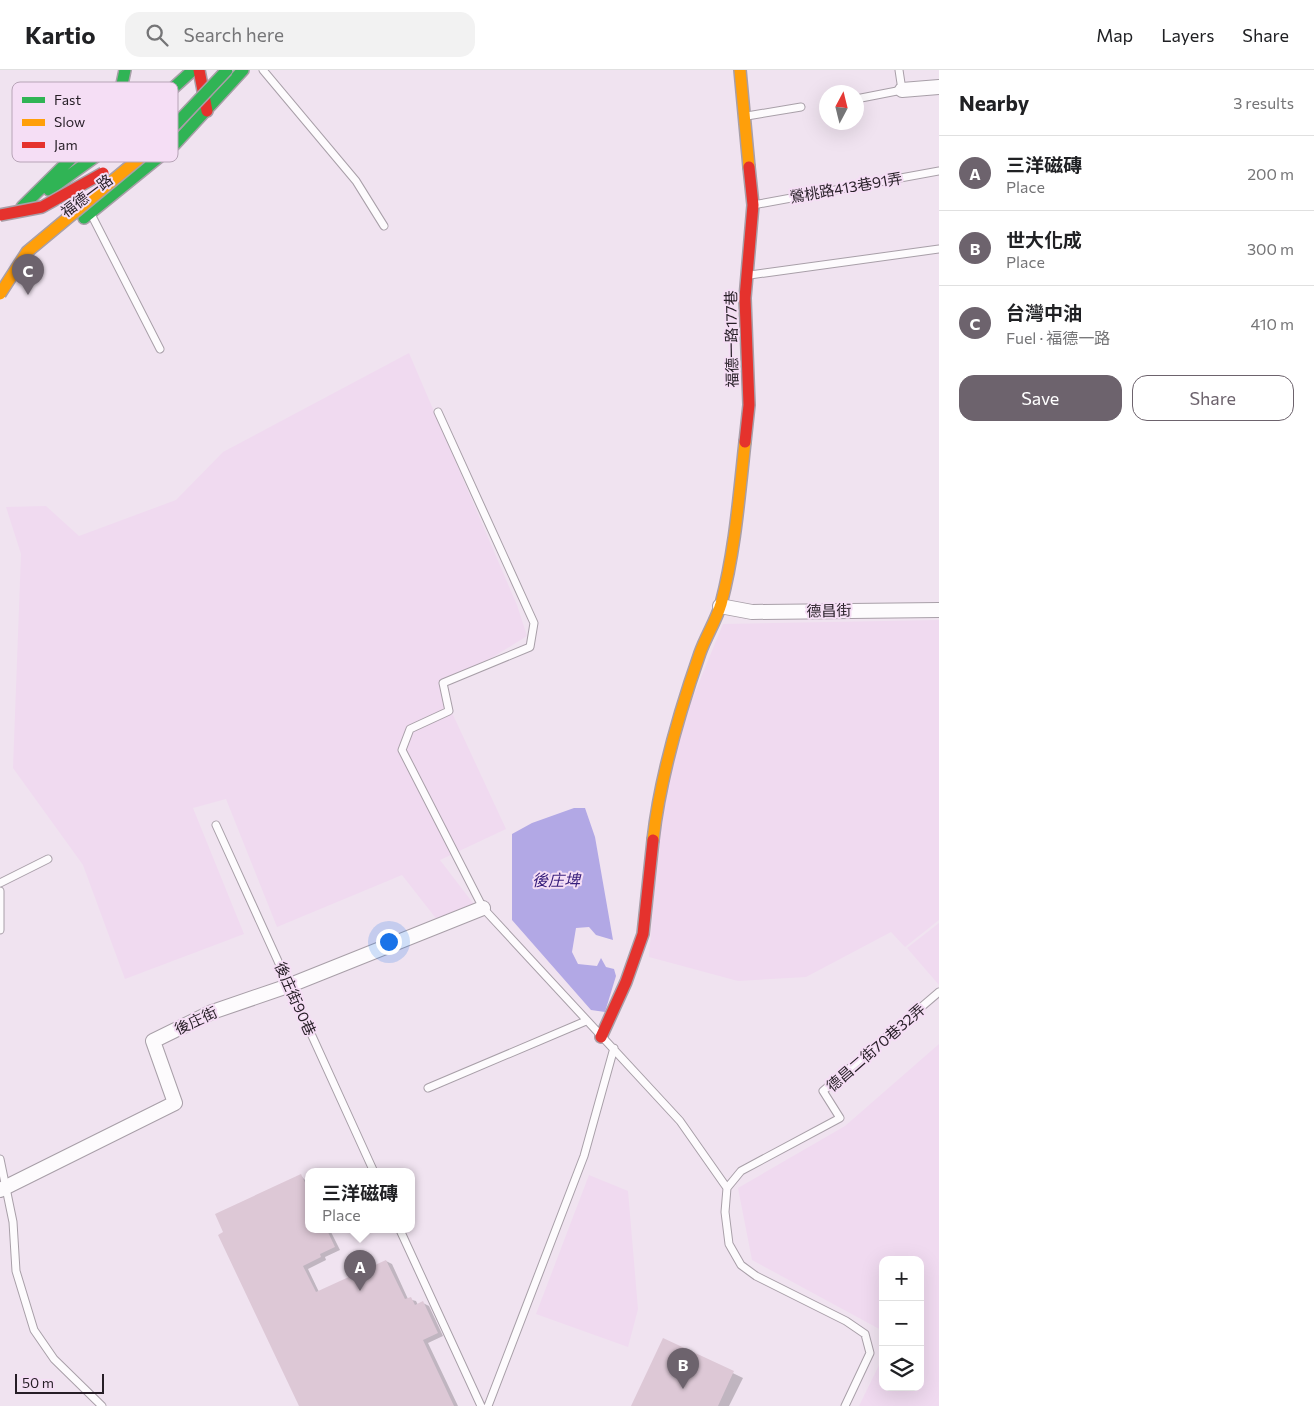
<!DOCTYPE html>
<html lang="en">
<head>
<meta charset="utf-8">
<style>
  body { margin:0; font-family:Commissioner,"Noto Sans TC",sans-serif; background:#f2f2f2; color:#202124 }
  .controls { position:absolute; right:15px; bottom:15px; display:grid; overflow:hidden; border-radius:10px; box-shadow:0 5px 20px #0002 }
  .controls button { width:45px; height:45px; display:grid; place-items:center; padding:0; border:0; border-bottom:1px solid #e0e0e0; background:#fff; color:#202124; font:25px sans-serif }
  .compass { position:absolute; left:819px; top:15px; width:45px; height:45px; border-radius:50%; background:#fff; box-shadow:0 5px 20px #0002; rotate:7deg }
  .scale { position:absolute; left:15px; bottom:12px; width:89px; box-sizing:border-box; padding-left:5px; border:2px solid #261e26; border-top:0; font-size:14px; line-height:18px; white-space:nowrap; color:#261e26; -webkit-text-stroke:4px #f5def5; paint-order:stroke }
  .you { position:absolute; left:388px; top:871px; width:18px; height:18px; margin:-12px; border:4px solid #fff; border-radius:50%; background:#1a73e8; box-shadow:0 0 0 8px #1a73e833 }
  .badge { display:grid; place-items:center; width:32px; height:32px; border-radius:50%; background:#6d636d; color:#fff; font-size:16px; font-weight:700 }
  .pin { position:absolute; translate:-50% -41px; filter:drop-shadow(0 1px 2px #0008) }
  .pin::after { content:''; position:absolute; top:26px; width:18px; height:15px; background:inherit; clip-path:polygon(0 0,100% 0,50% 100%) }
  .popup { position:absolute; left:305px; top:1098px; width:110px; height:65px; box-sizing:border-box; display:grid; place-content:center; border-radius:10px; background:#fff; filter:drop-shadow(0 1px 4px #0005); font-size:16px; white-space:nowrap; color:#757577 }
  .popup b { font-size:19px; color:#202124 }
  .popup::after { content:''; position:absolute; left:50%; top:100%; margin-left:-10px; border:10px solid transparent; border-top-color:#fff }
  .list { margin:0; padding:0; list-style:none }
  h2 { display:flex; justify-content:space-between; align-items:center; height:65px; margin:0; padding:0 20px; font-size:21px }
  h2 small { font-size:16px; font-weight:400; color:#757577 }
  .list li { display:grid; grid-template-columns:32px 1fr auto; gap:15px; align-items:center; box-sizing:border-box; height:75px; padding:0 20px; border-top:1px solid #e0e0e0 }
  .list b { display:block; font-size:19px; white-space:nowrap }
  .list p { margin:0; font-size:16px; white-space:nowrap; color:#757577 }
  .list em { font-size:16px; font-style:normal; color:#757577 }
  .actions { display:flex; gap:10px; padding:15px 20px }
  .actions a { flex:1; padding:11px 0; border:1px solid #6d636d; border-radius:15px; text-align:center; font-size:18px; color:#6d636d }
  .actions .main { background:#6d636d; color:#fff }
  .icon { flex:none; width:28px; height:28px; fill:none; stroke:currentColor; stroke-width:2; stroke-linecap:round; stroke-linejoin:round }
  .map { position:relative; flex:none; width:939px; height:1336px; overflow:hidden }
  header { display:flex; align-items:center; gap:30px; box-sizing:border-box; height:70px; padding:0 25px; background:#fff; border-bottom:1px solid #e0e0e0 }
  header strong { font-size:24px }
  nav { display:flex; gap:28px; margin-inline-start:auto; font-size:18px }
  .search { width:350px; height:45px; background:#f2f2f2; display:flex; align-items:center; gap:12px; box-sizing:border-box; padding:0 18px; border-radius:15px; color:#757577; font-size:19px }
  main { display:flex }
  aside { flex:1; background:#fff }
  .map>svg:first-child { display:block }
  .built { fill:#f0daf0 }
  .water { fill:#b2a8e5 }
  .shadow { fill:#0003 }
  .building { fill:#ddc8d6 }
  .lines { fill:none; stroke-linecap:round; stroke-linejoin:round }
  .lane-casing { stroke:#a89fa8; stroke-width:9 }
  .street-casing { stroke:#a89fa8; stroke-width:16 }
  .fast-casing { stroke:#a89fa8; stroke-width:14 }
  .slow-casing { stroke:#a89fa8; stroke-width:14 }
  .jam-casing { stroke:#a89fa8; stroke-width:14 }
  .lane { stroke:#fdfbfd; stroke-width:7 }
  .street { stroke:#fdfbfd; stroke-width:14 }
  .fast { stroke:#30b455; stroke-width:11 }
  .slow { stroke:#ff9f0a; stroke-width:11 }
  .jam { stroke:#e5322d; stroke-width:11 }
  .fast-bridge-casing { stroke:#a89fa8; stroke-width:14; stroke-linecap:butt }
  .slow-bridge-casing { stroke:#a89fa8; stroke-width:14; stroke-linecap:butt }
  .jam-bridge-casing { stroke:#a89fa8; stroke-width:14; stroke-linecap:butt }
  .fast-bridge { stroke:#30b455; stroke-width:11 }
  .slow-bridge { stroke:#ff9f0a; stroke-width:11 }
  .jam-bridge { stroke:#e5322d; stroke-width:11 }
  .labels { text-anchor:middle; stroke-width:4; stroke-linejoin:round; paint-order:stroke }
  .street-label { font-size:15px; fill:#261e26; stroke:#f5def5 }
  .water-label { font-size:16px; font-style:italic; fill:#361d7b; stroke:#f5def5 }
  .key { fill:#f5def5; stroke:#b7a4b7; stroke-width:1 }
  .key-label { font-size:14px; fill:#261e26 }
</style>
</head>
<body>
<header>
<strong>Kartio</strong>
<div class="search"><svg class="icon" aria-label="search" viewBox="0 0 24 24"><circle cx="10" cy="10" r="6"/><path d="M15 15l6 6"/></svg>Search here</div>
<nav><a>Map</a><a>Layers</a><a>Share</a></nav>
</header>
<main>
<div class="map">
<svg width="939" height="1336" viewBox="0 0 939 1336">
  <rect width="100%" height="100%" fill="#f0e3f0"/>
  <!-- built -->
  <path class="built" d="M409 283 517 535 527 566 441 619 506 759 440 790 476 837 438 851 402 805 277 857 226 729 193 738 244 864 125 909 83 795 13 698 21 484 6 437 46 436 79 466 176 430 223 382Z
    M939 550V850L905 877 891 862 806 907 738 911 649 887 661 740 686 644 723 554Z
    M939 853V915L907 878Z
    M939 974V1336H859L883 1287V1317H920V1190H883V1261L752 1190 738 1118 845 1056Z
    M589 1105 628 1121 638 1239 628 1277 536 1244Z"/>
  <!-- water -->
  <path class="water" d="M574 738H585L595 767 613 870 596 865 589 857 576 858 572 882 578 894 597 896 601 888 606 897 614 899 616 906 605 942 591 940 512 850V764L532 753Z"/>
  <!-- shadow -->
  <path class="shadow" d="M301 1106 309 1114V1160H330L340 1180 325 1187 326 1190 308 1199 319 1222 386 1191 392 1194 408 1229 416 1231 418 1235 423 1233 429 1236 443 1266 428 1273 458 1336H300Z
    M664 1270 743 1308 729 1336H632Z"/>
  <!-- building -->
  <path class="building" d="M301 1104 309 1121V1160H327L335 1177 320 1184 321 1187 303 1196 316 1222 386 1190 405 1229 411 1227 415 1235 423 1231 438 1263 423 1270 454 1336H299L218 1165 223 1162 215 1144Z
    M663 1268 734 1301 718 1336H631Z"/>
  <g class="lines">
    <!-- lane casing -->
    <g class="lane-casing">
      <path id="lane" d="M263 0 356 111 384 156
        M856 29 902 20 899 0
        M747 46 801 37
        M753 135 939 101
        M91 144 160 279
        M750 205 939 179
        M438 342 534 553 530 577 443 613 449 641 410 659 402 680 483 838 680 1051 727 1118
        M216 755 374 1102
        M0 813 48 789
        M0 821V860
        M428 1018 586 951
        M0 1089 13 1152 16 1201 34 1260 54 1289 102 1336
        M400 1160 481 1336
        M488 1336 584 1086 614 978
        M845 1336 870 1283 865 1264 846 1251 756 1206 741 1195 729 1174 725 1142 727 1118 741 1101 840 1048 823 1021 939 922"/>
    </g>
    <!-- street casing -->
    <g class="street-casing">
      <path id="street" d="M902 20 939 17
        M720 536 752 542 939 540
        M0 1120 175 1033 153 971 212 942 288 916 483 838"/>
    </g>
    <!-- fast casing -->
    <g class="fast-casing">
      <path id="fast" d="M49 120 106 79 193 0
        M22 137 107 53 121 19 125 0
        M84 148 175 74 243 0"/>
    </g>
    <!-- slow casing -->
    <g class="slow-casing">
      <path id="slow" d="M740 0 749 97
        M653 770C660 707 679 643 700 583 706 566 716 551 721 534 735 481 739 427 745 372"/>
    </g>
    <!-- jam casing -->
    <g class="jam-casing">
      <path id="jam" d="M199 0 207 41
        M745 372 749 335 745 228 753 135 749 97
        M601 967 626 912 643 864 653 770"/>
    </g>
    <!-- lane -->
    <use href="#lane" class="lane"/>
    <!-- street -->
    <use href="#street" class="street"/>
    <!-- fast -->
    <use href="#fast" class="fast"/>
    <!-- slow -->
    <use href="#slow" class="slow"/>
    <!-- jam -->
    <use href="#jam" class="jam"/>
    <!-- fast-bridge casing -->
    <g class="fast-bridge-casing">
      <path id="fast-bridge" d="M141 87 160 71 227 0"/>
    </g>
    <!-- slow-bridge casing -->
    <g class="slow-bridge-casing">
      <path id="slow-bridge" d="M0 224 27 182 141 87"/>
    </g>
    <!-- jam-bridge casing -->
    <g class="jam-bridge-casing">
      <path id="jam-bridge" d="M0 145 42 137 103 103"/>
    </g>
    <!-- fast-bridge -->
    <use href="#fast-bridge" class="fast-bridge"/>
    <!-- slow-bridge -->
    <use href="#slow-bridge" class="slow-bridge"/>
    <!-- jam-bridge -->
    <use href="#jam-bridge" class="jam-bridge"/>
  </g>
  <g class="labels">
    <!-- street labels -->
    <g class="street-label">
      <text transform="translate(846 118) rotate(-10)" y="5">鶯桃路413巷91弄</text>
      <text transform="translate(87 126) rotate(-37)" y="5">福德一路</text>
      <text transform="translate(732 269) rotate(-91)" y="5">福德一路177巷</text>
      <text transform="translate(829 541) rotate(-1)" y="5">德昌街</text>
      <text transform="translate(295 929) rotate(66)" y="5">後庄街90巷</text>
      <text transform="translate(196 951) rotate(-25)" y="5">後庄街</text>
      <text transform="translate(876 978) rotate(-41)" y="5">德昌二街70巷32弄</text>
    </g>
    <!-- water labels -->
    <g class="water-label">
      <text x="556" y="816">後庄埤</text>
    </g>
  </g>
  <!-- legend -->
  <rect x="12" y="12" width="166" height="80" rx="8" class="key"/>
  <rect x="22" y="27" width="23" height="6" fill="#30b455"/>
  <rect x="22" y="49" width="23" height="7" fill="#ff9f0a"/>
  <rect x="22" y="72" width="23" height="6" fill="#e5322d"/>
  <g class="key-label">
    <text x="54" y="35">Fast</text>
    <text x="54" y="57">Slow</text>
    <text x="54" y="80">Jam</text>
  </g>
</svg>
<div class="controls">
<button>+</button>
<button>−</button>
<button><svg class="icon" aria-label="layers" viewBox="0 0 24 24"><path d="M12 4l9 5-9 5-9-5zM3 14l9 5 9-5"/></svg></button>
</div>
<svg class="compass" viewBox="-18 -18 36 36"><path d="M0-13l5 13h-10z" fill="#e53935"/><path d="M0 13l5-13h-10z" fill="#757577"/></svg>
<div class="scale">50 m</div>
<div class="you"></div>
<div class="pin badge" style="left:360px;top:1221px">A</div>
<div class="popup"><b>三洋磁磚</b>Place</div>
<div class="pin badge" style="left:683px;top:1319px">B</div>
<div class="pin badge" style="left:28px;top:225px">C</div>
</div>
<aside>
<h2>Nearby<small>3 results</small></h2>
<ul class="list">
<li><span class="badge">A</span><div><b>三洋磁磚</b><p>Place</p></div><em>200 m</em></li>
<li><span class="badge">B</span><div><b>世大化成</b><p>Place</p></div><em>300 m</em></li>
<li><span class="badge">C</span><div><b>台灣中油</b><p>Fuel · 福德一路</p></div><em>410 m</em></li>
</ul>
<div class="actions"><a class="main">Save</a><a>Share</a></div>
</aside>
</main>
</body>
</html>
